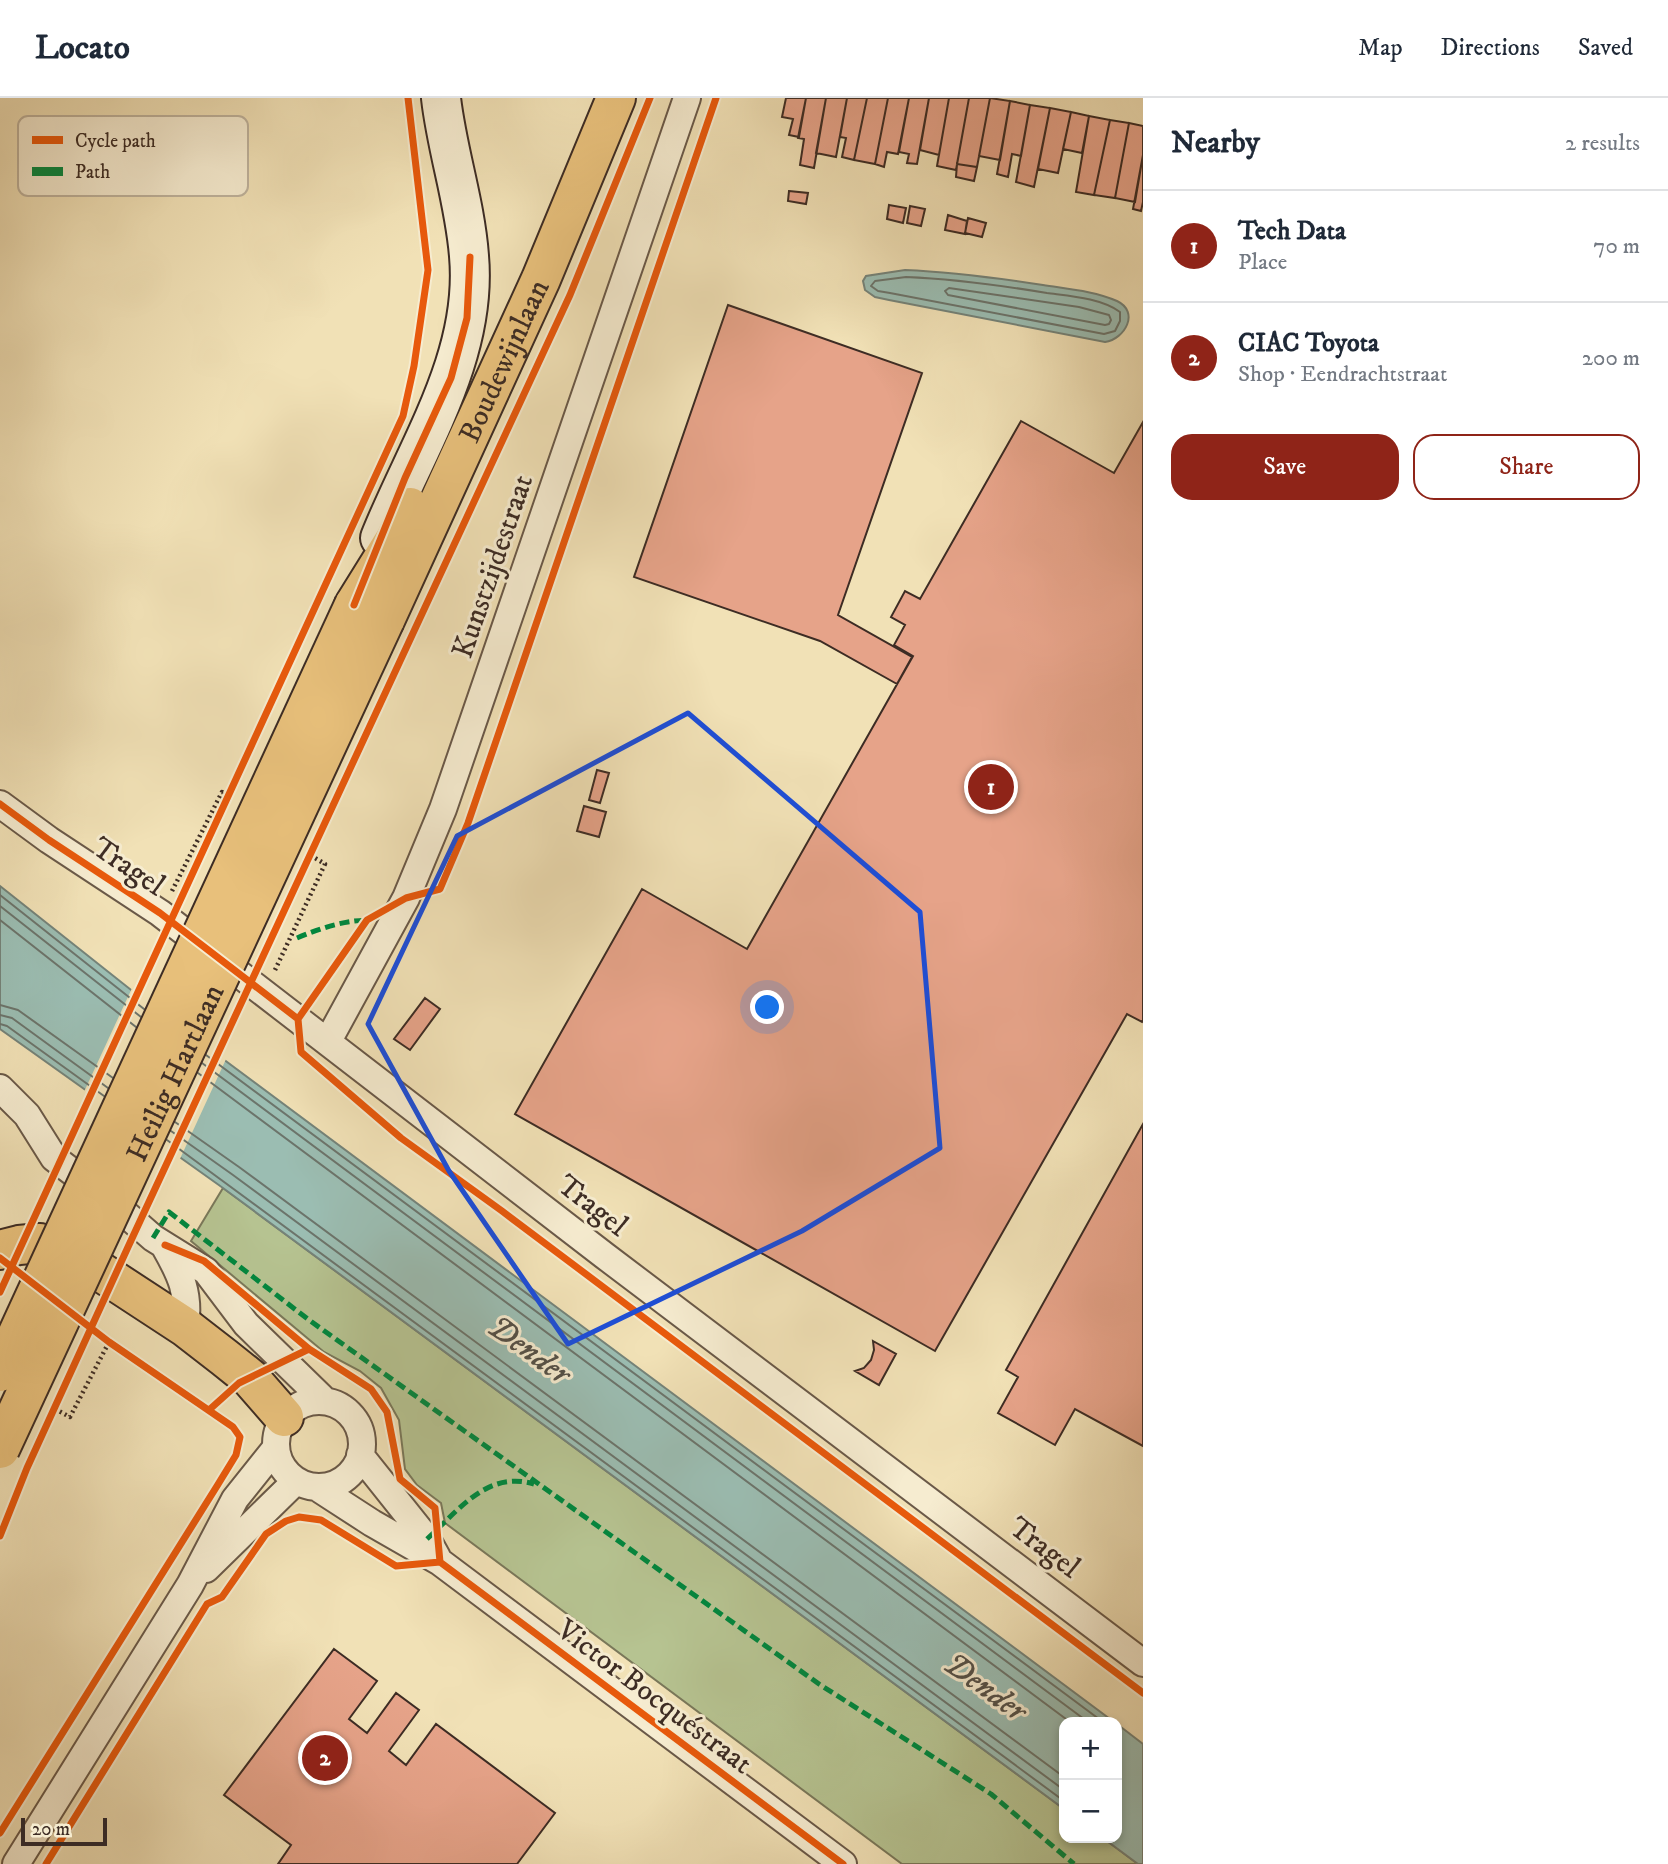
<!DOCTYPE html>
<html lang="en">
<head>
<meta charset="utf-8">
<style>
  body { margin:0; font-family:"IM FELL DW Pica",serif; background:#f2f2f3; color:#1f2937 }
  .controls { position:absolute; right:21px; bottom:21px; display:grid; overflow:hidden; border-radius:14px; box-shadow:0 4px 10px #0003 }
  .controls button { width:63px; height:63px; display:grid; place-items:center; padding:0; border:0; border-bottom:2px solid #e0e1e3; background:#fff; color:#1f2937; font:35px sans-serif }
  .scale { position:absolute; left:21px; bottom:18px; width:86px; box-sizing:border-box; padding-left:7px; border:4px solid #3d2c24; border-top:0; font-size:19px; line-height:24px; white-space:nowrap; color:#3d2c24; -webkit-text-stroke:5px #f6ecd0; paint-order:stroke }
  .you { position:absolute; left:768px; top:910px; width:24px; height:24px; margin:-18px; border:5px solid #fff; border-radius:50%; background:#1a73e8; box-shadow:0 0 0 10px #1a73e833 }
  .badge { display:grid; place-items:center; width:46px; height:46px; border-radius:50%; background:#8f2418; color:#fff; font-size:23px; font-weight:700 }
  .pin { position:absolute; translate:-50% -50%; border:4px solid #fff; box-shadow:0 2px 7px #0006 }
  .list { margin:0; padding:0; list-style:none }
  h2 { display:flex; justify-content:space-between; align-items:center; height:91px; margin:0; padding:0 28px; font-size:30px }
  h2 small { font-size:23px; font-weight:400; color:#747a83 }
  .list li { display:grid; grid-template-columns:46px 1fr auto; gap:21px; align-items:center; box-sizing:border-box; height:112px; padding:0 28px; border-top:2px solid #e0e1e3 }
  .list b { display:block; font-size:26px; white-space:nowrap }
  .list p { margin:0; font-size:23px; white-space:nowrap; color:#747a83 }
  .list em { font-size:23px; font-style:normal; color:#747a83 }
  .actions { display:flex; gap:14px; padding:21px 28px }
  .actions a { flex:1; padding:16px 0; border:2px solid #8f2418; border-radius:21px; text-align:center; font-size:24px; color:#8f2418 }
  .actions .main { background:#8f2418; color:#fff }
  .map { position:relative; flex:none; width:1143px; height:1766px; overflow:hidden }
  header { display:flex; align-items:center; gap:42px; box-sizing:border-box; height:98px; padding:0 35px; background:#fff; border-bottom:2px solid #e0e1e3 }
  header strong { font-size:33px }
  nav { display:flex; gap:38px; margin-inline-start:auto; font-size:24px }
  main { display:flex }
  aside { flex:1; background:#fff }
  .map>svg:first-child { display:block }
  .green { fill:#b6c391; stroke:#7a785a; stroke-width:2 }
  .water { fill:#9bbdb2; stroke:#758379; stroke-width:2 }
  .pier { fill:#f1e1b6 }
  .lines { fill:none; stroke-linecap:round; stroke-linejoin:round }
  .shore { stroke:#6c746b; stroke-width:2 }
  .building { fill:#e6a389; stroke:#3d2c24; stroke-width:2 }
  .street-casing { stroke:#6a5948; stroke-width:30 }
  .secondary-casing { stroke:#3d2c24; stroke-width:42 }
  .primary-casing { stroke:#3d2c24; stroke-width:42 }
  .path { stroke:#3d2c24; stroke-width:4.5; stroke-dasharray:2 3.5; stroke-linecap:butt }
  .street { stroke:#f6ecd0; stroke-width:26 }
  .secondary { stroke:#f6ecd0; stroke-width:38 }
  .primary { stroke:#e8c07b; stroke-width:38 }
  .primary-bridge-casing { stroke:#3d2c24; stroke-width:42; stroke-linecap:butt }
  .primary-bridge { stroke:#e8c07b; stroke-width:38 }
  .quiet { stroke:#00873e; stroke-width:5; stroke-dasharray:10 5; stroke-linecap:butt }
  .cycleway-casing { stroke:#f6ecd0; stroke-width:11 }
  .cycleway { stroke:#e8590c; stroke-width:7 }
  .marked { fill:none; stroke:#1d4ed8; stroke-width:5; stroke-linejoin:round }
  .labels { text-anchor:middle; stroke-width:6; stroke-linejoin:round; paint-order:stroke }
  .street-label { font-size:30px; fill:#3d2c24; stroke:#f6ecd0 }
  .water-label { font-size:32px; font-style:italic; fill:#545048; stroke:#f6ecd0 }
  .key { fill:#f6ecd0; stroke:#beb29c; stroke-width:2 }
  .key-label { font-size:19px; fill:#3d2c24 }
</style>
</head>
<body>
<header>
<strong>Locato</strong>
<nav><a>Map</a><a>Directions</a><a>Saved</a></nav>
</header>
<main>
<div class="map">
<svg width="1143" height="1766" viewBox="0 0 1143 1766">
  <rect width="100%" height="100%" fill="#f1e1b6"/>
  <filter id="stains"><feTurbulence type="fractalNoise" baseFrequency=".00286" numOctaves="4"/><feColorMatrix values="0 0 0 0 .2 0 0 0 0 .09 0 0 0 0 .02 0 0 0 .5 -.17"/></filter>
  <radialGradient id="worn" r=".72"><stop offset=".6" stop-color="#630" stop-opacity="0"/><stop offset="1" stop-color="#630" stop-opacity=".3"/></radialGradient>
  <!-- green -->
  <path class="green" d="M223 1090 1064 1711V1740H1103L1138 1766H902L445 1425 441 1405 417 1387 405 1371 399 1322 381 1290 360 1273 324 1254 191 1143Z"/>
  <!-- water -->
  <path class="water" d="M905 172C952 174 997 180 1043 187 1068 191 1094 193 1117 203 1140 214 1125 241 1105 244L889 202 875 199 865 192 863 183 866 178Z
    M0 788 145 903 1114 1624H1064V1711L223 1090 0 931Z
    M1117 1626 1143 1646V1766H1138L1103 1740H1117Z"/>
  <!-- pier -->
  <path class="pier" d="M133 888 227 959 179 1063 83 996Z"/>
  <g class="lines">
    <!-- shore -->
    <path class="shore" d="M906 179C954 181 999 187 1047 195 1069 198 1101 200 1120 214V223L1115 233 1104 236 890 195 878 193 871 188 875 183Z
      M949 190 1079 209 1109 217 1111 222 1109 226 1105 227 948 197 945 193Z
      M0 797 144 911
      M0 808 141 919
      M0 822 136 929
      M0 907 18 912 113 980
      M0 917 12 920 108 990
      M0 926 7 928 104 998
      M206 957 1103 1624
      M202 965 1088 1624
      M198 975 1070 1624
      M175 1024 239 1069 1064 1679
      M171 1033 233 1077 1064 1692
      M167 1042 1064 1703"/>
  </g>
  <!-- building -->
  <path class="building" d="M786 0H806L799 39 789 37 793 21 782 19Z
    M806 0H826L814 70 800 67 804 41 798 40Z
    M826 0H847L836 59 816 55Z
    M847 0H867L854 62 842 59 846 40 840 39Z
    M867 0H888L875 66 854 62Z
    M888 0H909L898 56 887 54 884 69 875 66Z
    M909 0H929L917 66 907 65 909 56 899 54Z
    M929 0H949L939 57 920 52Z
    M949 0H969L956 72 937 68Z
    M969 0H990L977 69 957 66Z
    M990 0 1010 3 1000 62 979 58Z
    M1010 3 1030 7 1021 58 1012 56 1008 79 997 76Z
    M1030 7 1050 10 1034 89 1016 84Z
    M1050 10 1071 14 1058 75 1038 71Z
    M1071 14 1089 18 1082 55 1063 51Z
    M1089 18 1110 22 1094 97 1076 94Z
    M1110 22 1129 25 1115 100 1094 97Z
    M1129 25 1143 28V57L1135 104 1115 100Z
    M1143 57V104L1141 113 1133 111Z
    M957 66 977 69 974 83 956 79Z
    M789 93 808 95 806 106 788 103Z
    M889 107 906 110 903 125 887 121Z
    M910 108 925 111 921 128 907 125Z
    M948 117 967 123 965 136 945 132Z
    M968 120 986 125 982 139 965 135Z
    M728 207 922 275 838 517 912 559 897 586 820 543 634 479Z
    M1021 323 1114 375 1143 324V922L1142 924 1127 916 935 1253 515 1016 642 791 747 851 913 558 894 547 905 527 891 519 905 493 920 501Z
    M597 672 609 675 600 705 589 702Z
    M584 708 606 714 599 739 577 733Z
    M425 900 440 911 410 952 394 941Z
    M1143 1026V1348L1075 1311 1055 1347 998 1315 1018 1279 1006 1272Z
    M873 1243 896 1256 879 1287 855 1273 864 1270 871 1262 874 1252Z
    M334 1551 377 1583 349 1621 367 1635 396 1595 419 1612 389 1653 406 1667 436 1626 555 1715 517 1766H278L291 1747 224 1697Z"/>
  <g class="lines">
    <!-- street casing -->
    <g class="street-casing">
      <path id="street" d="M0 706 49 742 160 815 605 1158 1143 1565
        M328 943 406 800 443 711 687 0
        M0 990 27 1017 54 1060 113 1105 153 1140 206 1173 246 1226 325 1303
        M165 1149C181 1177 190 1196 185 1229
        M276 1346a43 43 0 1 1 86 0a43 43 0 1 1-86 0Z
        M360 1357 427 1441 437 1459
        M318 1390 372 1425 440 1464 843 1766
        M206 1471 296 1383
        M16 1766 190 1487 235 1401 275 1351"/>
    </g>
    <!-- secondary casing -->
    <g class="secondary-casing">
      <path id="secondary" d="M380 440C416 350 478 259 469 158 465 104 447 53 441 0"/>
    </g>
    <!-- primary casing -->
    <g class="primary-casing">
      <g id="primary">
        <path d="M354 507 395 441 410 409"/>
        <path id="s1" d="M385 522 541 181 616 0"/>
        <path d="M0 1152 19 1147 40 1145 75 1157 185 1229 225 1260 250 1280 284 1319"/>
      </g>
    </g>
    <!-- path -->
    <path class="path" d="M172 793 222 694 229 697
      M275 872 325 766 310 757
      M55 1311 70 1319 109 1244"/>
    <!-- street -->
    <use href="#street" class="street"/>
    <!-- secondary -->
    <use href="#secondary" class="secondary"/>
    <!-- primary -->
    <use href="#primary" class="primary"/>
    <!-- primary-bridge casing -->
    <g class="primary-bridge-casing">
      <g id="primary-bridge">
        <path d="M0 1274 354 507"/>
        <path id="s2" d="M0 1351 385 522"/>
      </g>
    </g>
    <!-- primary-bridge -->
    <use href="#primary-bridge" class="primary-bridge"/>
    <!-- quiet -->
    <path class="quiet" d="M297 840C321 830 342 823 367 822
      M153 1140 169 1114 309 1222 819 1586 991 1696 1074 1766
      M427 1441C458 1413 487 1372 534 1386"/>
    <!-- cycleway casing -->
    <g class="cycleway-casing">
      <path id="cycleway" d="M716 0 468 725 440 791 406 800 367 822 298 921 301 954 401 1040 502 1113 1143 1595
        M354 507 405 380 451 280 467 220 470 159
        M0 706 49 742 160 815 298 921
        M165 1147 204 1163 309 1251 371 1291 387 1314 400 1381 435 1410 440 1464
        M0 1160 109 1244 233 1329 240 1339 236 1357 217 1388 0 1735
        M0 1194 403 318 414 268 428 172 408 0
        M209 1312 239 1285 309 1251
        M0 1438 27 1370 128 1149 570 197 650 0
        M440 1464 843 1766
        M46 1766 207 1506 222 1499 266 1436 286 1423 299 1419 321 1422 396 1468 440 1464"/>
    </g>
    <!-- cycleway -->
    <use href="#cycleway" class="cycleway"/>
  </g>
  <!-- marked area -->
  <path class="marked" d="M688 615 920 814 940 1050 802 1133 568 1246 449 1073 368 926 457 738Z"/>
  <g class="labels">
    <!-- street labels -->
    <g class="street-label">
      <text dy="10" stroke="none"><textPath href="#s1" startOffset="285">Boudewijnlaan</textPath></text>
      <text transform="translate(492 468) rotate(-71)" y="10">Kunstzijdestraat</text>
      <text transform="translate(129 768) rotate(34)" y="10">Tragel</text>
      <text dy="10" stroke="none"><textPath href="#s2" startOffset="415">Heilig Hartlaan</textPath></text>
      <text transform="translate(593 1107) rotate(38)" y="10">Tragel</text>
      <text transform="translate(1045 1449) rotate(37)" y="10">Tragel</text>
      <text transform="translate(655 1598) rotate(37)" y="10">Victor Bocquéstraat</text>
    </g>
    <!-- water labels -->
    <g class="water-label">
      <text transform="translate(530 1251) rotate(36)" y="11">Dender</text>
      <text transform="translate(986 1588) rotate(36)" y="11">Dender</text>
    </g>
  </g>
  <!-- legend -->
  <rect x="18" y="18" width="230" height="80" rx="10" class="key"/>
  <rect x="32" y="38" width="31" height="8" fill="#e8590c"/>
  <rect x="32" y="69" width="31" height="9" fill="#00873e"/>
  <g class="key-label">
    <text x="75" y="49">Cycle path</text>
    <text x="75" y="80">Path</text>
  </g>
  <rect width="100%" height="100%" filter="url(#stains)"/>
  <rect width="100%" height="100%" fill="url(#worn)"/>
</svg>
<div class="controls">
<button>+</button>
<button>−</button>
</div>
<div class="scale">20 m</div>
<div class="you"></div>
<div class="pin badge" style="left:991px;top:689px">1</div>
<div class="pin badge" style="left:325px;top:1660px">2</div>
</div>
<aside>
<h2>Nearby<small>2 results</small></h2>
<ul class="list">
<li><span class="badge">1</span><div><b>Tech Data</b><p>Place</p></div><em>70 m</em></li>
<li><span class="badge">2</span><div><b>CIAC Toyota</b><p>Shop · Eendrachtstraat</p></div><em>200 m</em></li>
</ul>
<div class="actions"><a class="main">Save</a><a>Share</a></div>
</aside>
</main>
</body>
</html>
